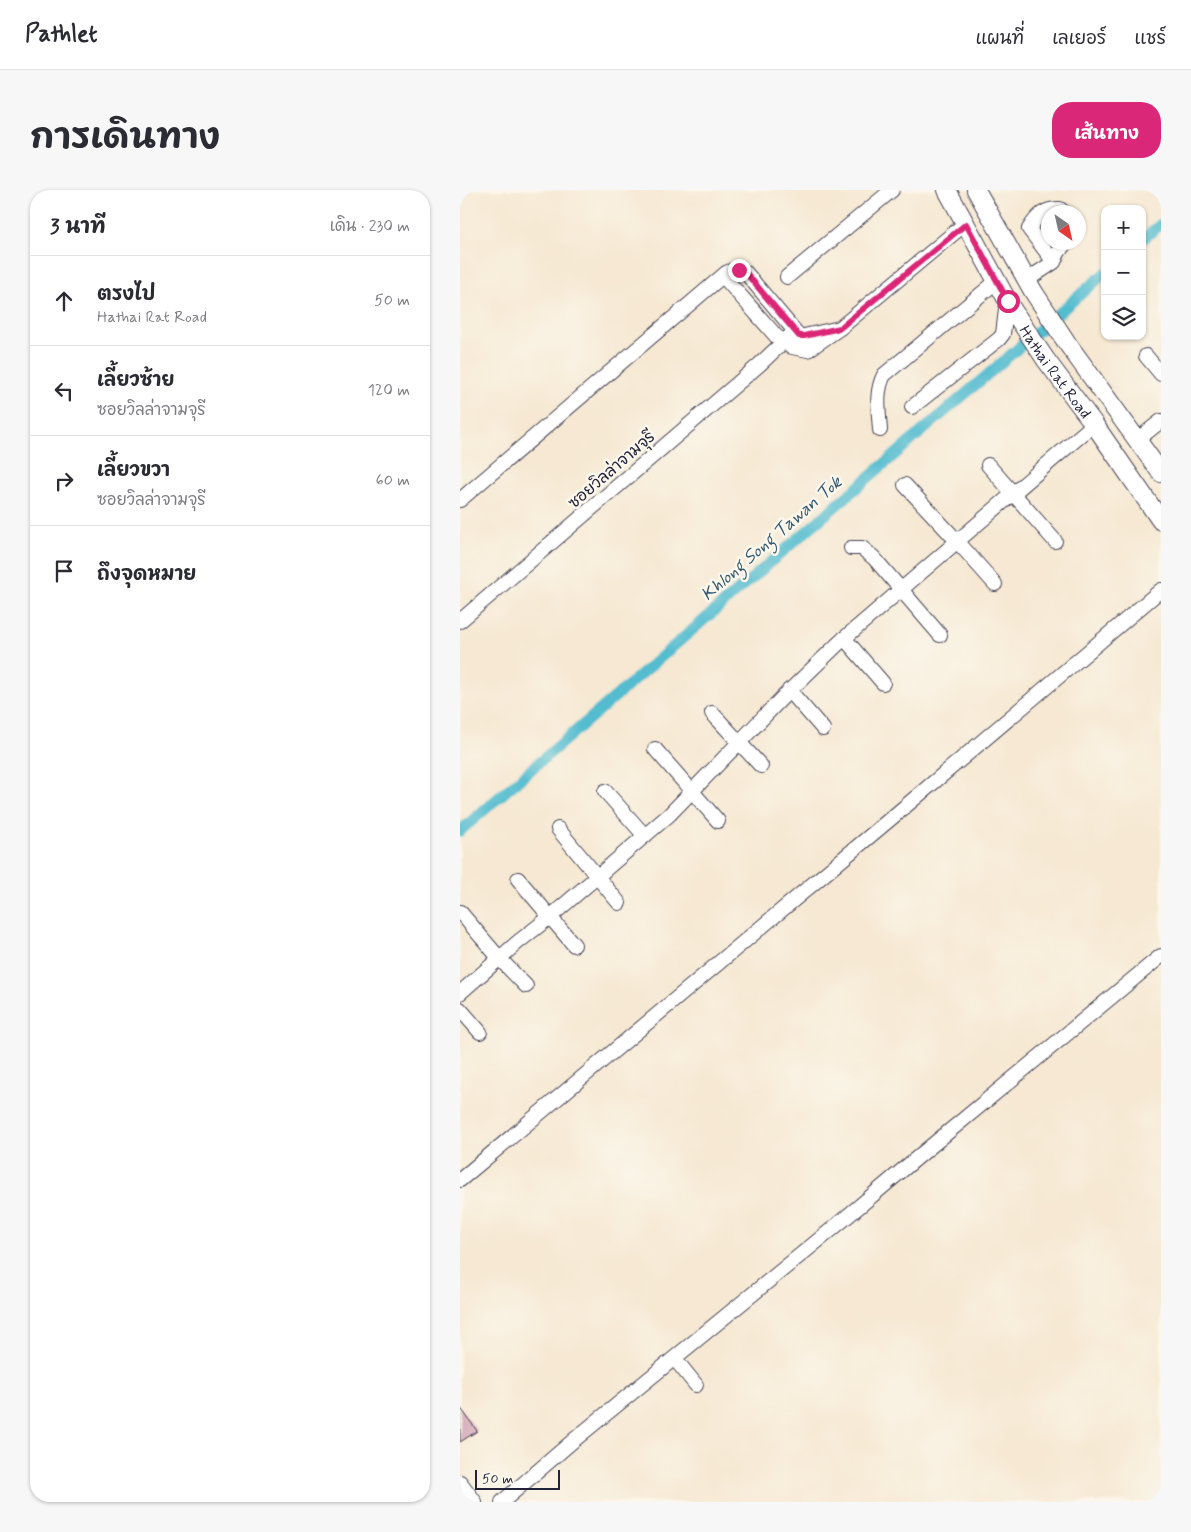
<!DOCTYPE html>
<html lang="th">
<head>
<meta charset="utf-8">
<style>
  body { margin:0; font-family:Mynerve,"Playpen Sans Thai",sans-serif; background:#f7f7f7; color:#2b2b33 }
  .controls { position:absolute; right:15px; top:15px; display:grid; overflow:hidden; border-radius:10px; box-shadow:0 1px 4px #0004 }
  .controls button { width:45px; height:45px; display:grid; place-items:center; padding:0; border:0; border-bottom:1px solid #e1e1e2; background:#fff; color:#2b2b33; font:25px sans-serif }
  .compass { position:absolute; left:581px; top:15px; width:45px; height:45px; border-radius:50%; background:#fff; box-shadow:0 1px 4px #0004; rotate:146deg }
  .scale { position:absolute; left:15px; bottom:12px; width:85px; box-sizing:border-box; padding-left:5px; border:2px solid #22223b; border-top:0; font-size:14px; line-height:18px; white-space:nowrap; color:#22223b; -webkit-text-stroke:4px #fbf7ec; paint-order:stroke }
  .stop { position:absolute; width:15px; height:15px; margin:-11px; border:4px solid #db2777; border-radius:50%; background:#fff }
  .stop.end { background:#db2777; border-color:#fff; box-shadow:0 1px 5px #0008 }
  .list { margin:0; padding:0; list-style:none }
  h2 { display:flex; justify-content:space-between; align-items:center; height:65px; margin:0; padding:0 20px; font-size:21px }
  h2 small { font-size:16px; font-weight:400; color:#7c7c81 }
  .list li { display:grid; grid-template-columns:32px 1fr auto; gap:15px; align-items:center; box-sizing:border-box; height:90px; padding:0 20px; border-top:1px solid #e1e1e2 }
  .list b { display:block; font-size:19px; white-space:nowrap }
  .list p { margin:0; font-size:16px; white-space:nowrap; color:#7c7c81 }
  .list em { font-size:16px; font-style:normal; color:#7c7c81 }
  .icon { flex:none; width:28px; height:28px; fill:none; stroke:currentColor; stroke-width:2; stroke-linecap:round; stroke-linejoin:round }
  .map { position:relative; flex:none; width:701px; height:1312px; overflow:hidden; border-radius:20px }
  header { display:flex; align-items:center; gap:30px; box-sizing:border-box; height:70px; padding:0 25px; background:#fff; border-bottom:1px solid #e1e1e2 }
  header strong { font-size:24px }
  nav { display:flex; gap:28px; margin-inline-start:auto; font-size:18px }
  .intro { display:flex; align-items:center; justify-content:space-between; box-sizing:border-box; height:120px; padding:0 30px }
  h1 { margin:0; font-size:35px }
  .button { padding:12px 22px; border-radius:20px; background:#db2777; color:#fff; font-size:18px; font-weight:700 }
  main { display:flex; gap:30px; padding:0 30px }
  aside { flex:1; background:#fff; border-radius:20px; box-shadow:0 1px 4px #0004 }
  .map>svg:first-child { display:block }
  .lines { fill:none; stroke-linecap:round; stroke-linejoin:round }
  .canal { stroke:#52bccf; stroke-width:11 }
  .building { fill:#cd99ad }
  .minor-casing { stroke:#424052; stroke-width:16 }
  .major-casing { stroke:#424052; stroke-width:20 }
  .minor { stroke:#fff; stroke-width:14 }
  .major { stroke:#fff; stroke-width:18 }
  .route { stroke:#db2777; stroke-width:6 }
  .labels { text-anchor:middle; stroke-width:5; stroke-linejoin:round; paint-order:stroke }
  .street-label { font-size:16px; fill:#22223b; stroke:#fbf7ec }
  .water-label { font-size:18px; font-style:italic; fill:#33586f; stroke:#fbf7ec }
</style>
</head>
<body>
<header>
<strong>Pathlet</strong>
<nav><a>แผนที่</a><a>เลเยอร์</a><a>แชร์</a></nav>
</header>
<div class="intro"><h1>การเดินทาง</h1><a class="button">เส้นทาง</a></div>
<main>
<aside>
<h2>3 นาที<small>เดิน · 230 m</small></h2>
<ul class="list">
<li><svg class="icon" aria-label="ahead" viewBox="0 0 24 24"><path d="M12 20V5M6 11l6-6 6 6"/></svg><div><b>ตรงไป</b><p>Hathai Rat Road</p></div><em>50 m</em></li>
<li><svg class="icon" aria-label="left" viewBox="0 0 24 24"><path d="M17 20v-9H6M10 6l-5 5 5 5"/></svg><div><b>เลี้ยวซ้าย</b><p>ซอยวิลล่าจามจุรี</p></div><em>120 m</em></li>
<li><svg class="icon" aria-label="right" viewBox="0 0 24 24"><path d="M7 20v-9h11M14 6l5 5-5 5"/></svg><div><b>เลี้ยวขวา</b><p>ซอยวิลล่าจามจุรี</p></div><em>60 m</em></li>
<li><svg class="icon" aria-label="arrive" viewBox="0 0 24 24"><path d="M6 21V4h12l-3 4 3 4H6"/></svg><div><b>ถึงจุดหมาย</b></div></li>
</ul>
</aside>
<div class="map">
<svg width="701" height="1312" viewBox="0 0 701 1312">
  <rect width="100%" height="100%" fill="#fbf7ec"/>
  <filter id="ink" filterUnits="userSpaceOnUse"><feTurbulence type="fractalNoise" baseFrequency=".02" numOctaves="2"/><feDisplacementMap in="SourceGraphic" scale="10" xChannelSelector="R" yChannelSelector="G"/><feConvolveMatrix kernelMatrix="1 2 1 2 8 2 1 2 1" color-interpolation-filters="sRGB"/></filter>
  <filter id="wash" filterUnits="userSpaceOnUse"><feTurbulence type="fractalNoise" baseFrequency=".0096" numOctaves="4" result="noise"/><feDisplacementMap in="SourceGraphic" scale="20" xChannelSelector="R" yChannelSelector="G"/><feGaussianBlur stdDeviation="1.12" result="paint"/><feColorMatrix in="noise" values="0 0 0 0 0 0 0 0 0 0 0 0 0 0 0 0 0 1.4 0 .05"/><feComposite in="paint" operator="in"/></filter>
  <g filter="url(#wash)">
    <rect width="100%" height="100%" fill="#f6e8d2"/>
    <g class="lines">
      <!-- canal -->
      <path class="canal" d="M682 50 701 34
        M0 641 645 83"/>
    </g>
    <g id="blocks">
      <!-- building -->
      <path class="building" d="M0 1217 17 1241 0 1252Z"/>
    </g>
  </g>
  <g filter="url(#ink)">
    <use href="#blocks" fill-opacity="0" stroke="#424052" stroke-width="1"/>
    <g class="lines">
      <!-- minor casing -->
      <g class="minor-casing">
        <path id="minor" d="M594 72 569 39C577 26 585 18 600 19L603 22
          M263 86 316 146 332 157 348 160 380 138 506 33
          M327 87 432 0
          M567 90 594 72 598 63 606 52
          M686 166 701 184
          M452 217 539 149 543 144 547 111
          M420 240C419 222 415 202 424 185L537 91
          M677 250 701 231
          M528 275 595 351
          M445 295 497 351 535 394
          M0 310 266 83C274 79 278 79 286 83L339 146H344L380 138
          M391 358H402L414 368 480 445
          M0 431 299 175 335 141
          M384 448 423 493
          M329 500 363 539
          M252 523 301 576
          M195 559 258 631
          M145 601 185 646
          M98 639 159 713
          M58 689 114 755
          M0 722 40 769 66 796
          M0 803 58 752 90 727 209 625 322 508 380 452 634 234
          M0 819 20 842
          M0 990 441 620 701 400
          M215 1169 236 1195
          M0 1292 15 1312
          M42 1312 114 1250 371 1040 464 962 701 766"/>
      </g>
      <!-- major casing -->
      <g class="major-casing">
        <g id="major">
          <path id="s1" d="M487 0 552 119 586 170 634 234 701 331"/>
          <path d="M516 0 573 101 607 153 701 283"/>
        </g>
      </g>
      <!-- minor -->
      <use href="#minor" class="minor"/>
      <!-- major -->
      <use href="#major" class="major"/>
    </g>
  </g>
  <g class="lines" filter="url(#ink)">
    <!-- route -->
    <path class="route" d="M279 80 286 83 339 146H344L380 138 506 34 548 111"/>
  </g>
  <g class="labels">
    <!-- street labels -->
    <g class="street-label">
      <text dy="6" stroke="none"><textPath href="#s1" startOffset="212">Hathai Rat Road</textPath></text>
      <text transform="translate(151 279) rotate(-41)" y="6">ซอยวิลล่าจามจุรี</text>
    </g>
    <!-- water labels -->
    <g class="water-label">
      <text transform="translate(311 348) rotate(-41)" y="6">Khlong Song Tawan Tok</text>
    </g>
  </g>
</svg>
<div class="controls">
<button>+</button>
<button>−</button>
<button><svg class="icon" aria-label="layers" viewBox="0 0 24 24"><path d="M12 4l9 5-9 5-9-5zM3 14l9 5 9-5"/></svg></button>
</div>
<svg class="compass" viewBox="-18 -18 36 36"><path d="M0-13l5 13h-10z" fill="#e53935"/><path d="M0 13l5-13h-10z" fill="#7c7c81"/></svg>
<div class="scale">50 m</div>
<div class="stop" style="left:548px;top:111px"></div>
<div class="stop end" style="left:279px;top:80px"></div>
</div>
</main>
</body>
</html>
